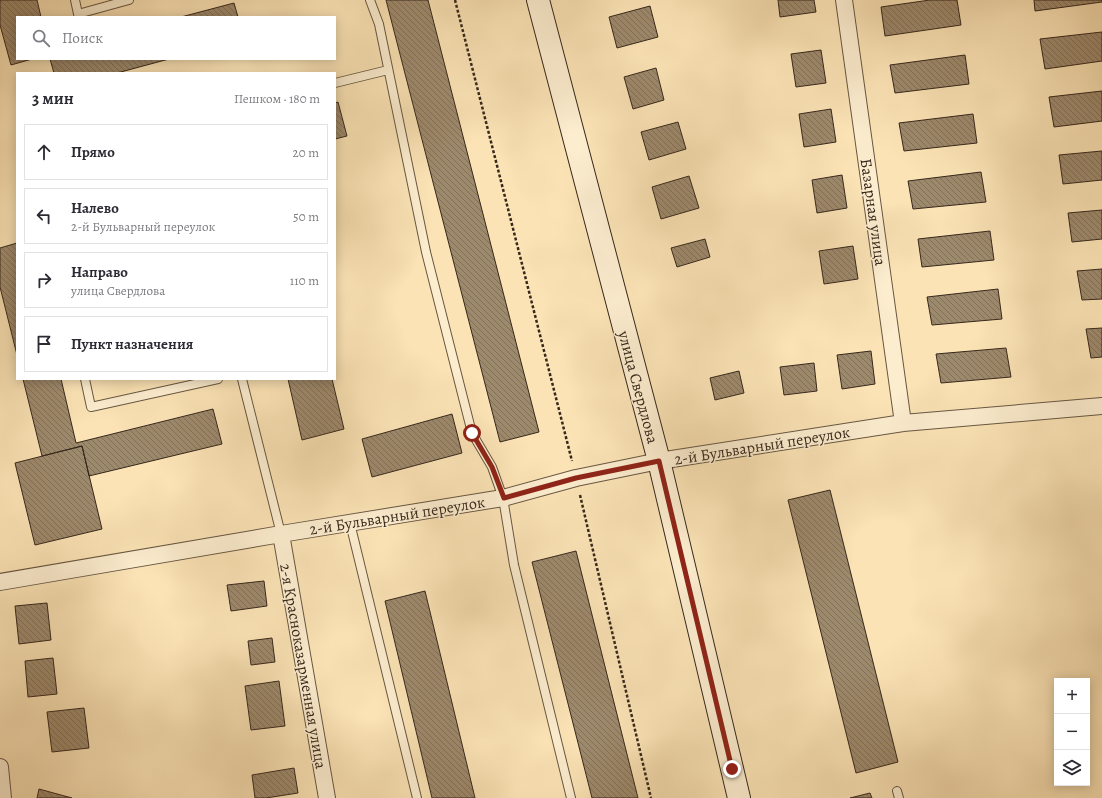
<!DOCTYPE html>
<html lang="ru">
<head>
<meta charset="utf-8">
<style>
  body { margin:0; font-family:Alegreya,serif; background:#f7f7f7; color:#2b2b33 }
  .controls { position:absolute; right:12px; bottom:12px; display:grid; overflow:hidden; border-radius:0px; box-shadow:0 2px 10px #0003 }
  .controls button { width:36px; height:36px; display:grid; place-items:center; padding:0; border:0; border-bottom:1px solid #e1e1e2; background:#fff; color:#2b2b33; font:20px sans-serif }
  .stop { position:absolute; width:12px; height:12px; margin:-9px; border:3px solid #8f2418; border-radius:50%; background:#fff }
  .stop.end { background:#8f2418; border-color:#fff; box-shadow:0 1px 4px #0008 }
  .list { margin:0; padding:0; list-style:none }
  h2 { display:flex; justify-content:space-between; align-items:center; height:52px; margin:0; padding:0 16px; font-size:17px }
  h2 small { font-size:13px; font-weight:400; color:#7c7c81 }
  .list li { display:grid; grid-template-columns:26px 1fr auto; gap:12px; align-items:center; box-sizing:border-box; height:56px; margin:0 8px 8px; padding:0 8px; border:1px solid #e1e1e2; border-radius:0px }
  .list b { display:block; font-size:15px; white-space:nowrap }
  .list p { margin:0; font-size:13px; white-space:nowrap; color:#7c7c81 }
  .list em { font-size:13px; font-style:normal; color:#7c7c81 }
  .icon { flex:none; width:22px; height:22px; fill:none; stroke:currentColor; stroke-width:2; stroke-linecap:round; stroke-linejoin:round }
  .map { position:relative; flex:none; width:1102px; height:798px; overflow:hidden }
  .search { position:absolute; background:#fff; box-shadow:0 2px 10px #0003; left:16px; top:16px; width:320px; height:44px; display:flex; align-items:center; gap:10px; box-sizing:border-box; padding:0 14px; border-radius:0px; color:#7c7c81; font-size:15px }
  .panel { position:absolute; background:#fff; box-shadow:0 2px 10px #0003; left:16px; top:72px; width:320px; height:308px; border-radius:0px }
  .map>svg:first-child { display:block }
  .building { fill:url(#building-back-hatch); stroke:#37281c }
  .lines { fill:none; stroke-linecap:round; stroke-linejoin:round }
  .service-casing { stroke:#685742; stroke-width:10 }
  .minor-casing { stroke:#685742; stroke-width:18 }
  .secondary-casing { stroke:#37281c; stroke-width:24 }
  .path { stroke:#37281c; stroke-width:2.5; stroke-dasharray:3 2; stroke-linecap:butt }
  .service { stroke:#fcedcf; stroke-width:8 }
  .minor { stroke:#fcedcf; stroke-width:16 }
  .secondary { stroke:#fcedcf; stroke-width:22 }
  .route { stroke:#8f2418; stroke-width:5 }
  .labels { text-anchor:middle; stroke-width:3; stroke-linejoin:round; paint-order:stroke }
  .street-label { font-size:16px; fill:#37281c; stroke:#fcedcf }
</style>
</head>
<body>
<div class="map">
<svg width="1102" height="798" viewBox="0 0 1102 798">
  <defs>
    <pattern id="building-back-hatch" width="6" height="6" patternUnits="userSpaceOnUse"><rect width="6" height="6" fill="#9d896c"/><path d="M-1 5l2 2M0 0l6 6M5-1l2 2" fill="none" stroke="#817058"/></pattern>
  </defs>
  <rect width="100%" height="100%" fill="#fbe3b5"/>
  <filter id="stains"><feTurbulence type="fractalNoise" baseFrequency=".005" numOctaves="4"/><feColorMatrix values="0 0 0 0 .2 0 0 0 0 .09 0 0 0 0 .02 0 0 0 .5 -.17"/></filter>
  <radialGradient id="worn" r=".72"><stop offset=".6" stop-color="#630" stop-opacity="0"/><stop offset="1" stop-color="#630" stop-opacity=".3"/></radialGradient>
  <!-- building -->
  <path class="building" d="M0 0H37L41 17H17V59H32L11 65 0 25Z
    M386 0H428L539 432 500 442Z
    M778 0H814L816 12 780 17Z
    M930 0H957L961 25 885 36 881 7Z
    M1034 0H1102V2L1035 11Z
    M234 3 238 17H181Z
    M650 6 658 37 617 48 609 17Z
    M1102 32V61L1045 69 1040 39Z
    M821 50 826 83 796 87 791 54Z
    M965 55 969 84 895 93 890 65Z
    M50 59H169L117 73H54Z
    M656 68 664 100 633 109 624 77Z
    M1102 91V121L1054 127 1049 97Z
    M338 102 347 136 335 139V103Z
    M831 109 836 142 804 147 799 114Z
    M973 114 977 143 904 151 899 123Z
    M678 122 686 149 649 160 641 132Z
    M1102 151V180L1063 184 1059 155Z
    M981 172 986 202 913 209 908 181Z
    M842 175 847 208 817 213 812 180Z
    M689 176 699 208 661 219 652 187Z
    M1102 210V239L1072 242 1068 213Z
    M990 231 994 260 922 267 918 239Z
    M705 239 710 257 677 267 671 248Z
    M17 243V355L0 287V248Z
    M853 246 858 279 824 284 819 251Z
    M1102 269V299L1082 300 1077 271Z
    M998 289 1002 319 932 325 927 297Z
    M1102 328V357L1091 358 1086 329Z
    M1006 348 1011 377 941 383 936 354Z
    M871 351 875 384 842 389 837 355Z
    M814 363 817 391 784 395 780 367Z
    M739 371 744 393 715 400 710 378Z
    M23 379H61L76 443 213 409 222 444 89 476 82 446 42 456Z
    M288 379H332L344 429 302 440Z
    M452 414 462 453 372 477 362 439Z
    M82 446 102 529 35 545 15 463Z
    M830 490 898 762 856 773 788 500Z
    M576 551 638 798H592L532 562Z
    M264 581 267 606 231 611 227 585Z
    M425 591 475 798H432L385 601Z
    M47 603 51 640 19 644 15 606Z
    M272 638 275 662 251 665 248 641Z
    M53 658 57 694 28 697 25 661Z
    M279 681 285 726 251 730 245 686Z
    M84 708 89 748 52 752 47 712Z
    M294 768 298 793 266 798H255L252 775Z
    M39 789 72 798H37Z
    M870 793 872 798H850Z"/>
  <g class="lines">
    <!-- service casing -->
    <g class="service-casing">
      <path id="service" d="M75 0 78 14 129 0
        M370 0 379 24 426 252 472 433 492 467 503 498 514 565 571 798
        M335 83 388 70
        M85 379 91 407 218 379
        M242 379 281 534
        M350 523 417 798
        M897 791 899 798"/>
    </g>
    <!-- minor casing -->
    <g class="minor-casing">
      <path id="minor" d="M844 0 903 423
        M281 534 327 798
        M0 582 281 534 503 498 576 478 659 461 903 423 1102 406
        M0 767 3 798"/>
    </g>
    <!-- secondary casing -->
    <g class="secondary-casing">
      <path id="secondary" d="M538 0 659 461 739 798"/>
    </g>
    <!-- path -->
    <path class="path" d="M455 0 572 461
      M580 495 651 798"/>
    <!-- service -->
    <use href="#service" class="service"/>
    <!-- minor -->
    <use href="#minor" class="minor"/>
    <!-- secondary -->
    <use href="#secondary" class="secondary"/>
  </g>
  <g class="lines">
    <!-- route -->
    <path class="route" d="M472 433 492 467 504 498 576 478 659 461 732 769"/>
  </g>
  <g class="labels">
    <!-- street labels -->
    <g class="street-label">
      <text transform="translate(874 212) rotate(82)" y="6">Базарная улица</text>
      <text transform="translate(639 387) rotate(75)" y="6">улица Свердлова</text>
      <text transform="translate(762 445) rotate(-9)" y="6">2-й Бульварный переулок</text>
      <text transform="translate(397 515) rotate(-9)" y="6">2-й Бульварный переулок</text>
      <text transform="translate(304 666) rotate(80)" y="6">2-я Красноказарменная улица</text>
    </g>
  </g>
  <rect width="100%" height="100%" filter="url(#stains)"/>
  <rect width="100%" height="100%" fill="url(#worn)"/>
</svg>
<div class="controls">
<button>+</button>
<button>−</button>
<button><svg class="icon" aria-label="layers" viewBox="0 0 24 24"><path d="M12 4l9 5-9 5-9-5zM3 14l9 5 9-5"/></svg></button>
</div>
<div class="stop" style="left:472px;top:433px"></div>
<div class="stop end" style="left:732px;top:769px"></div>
<div class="search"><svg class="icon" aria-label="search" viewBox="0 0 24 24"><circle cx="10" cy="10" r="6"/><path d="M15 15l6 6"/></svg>Поиск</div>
<section class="panel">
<h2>3 мин<small>Пешком · 180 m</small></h2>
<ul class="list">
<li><svg class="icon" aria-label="ahead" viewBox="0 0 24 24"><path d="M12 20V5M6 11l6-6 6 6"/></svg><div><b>Прямо</b></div><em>20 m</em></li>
<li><svg class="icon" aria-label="left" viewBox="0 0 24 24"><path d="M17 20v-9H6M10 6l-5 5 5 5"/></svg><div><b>Налево</b><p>2-й Бульварный переулок</p></div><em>50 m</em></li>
<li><svg class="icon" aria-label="right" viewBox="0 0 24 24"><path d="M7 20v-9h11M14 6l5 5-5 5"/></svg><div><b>Направо</b><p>улица Свердлова</p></div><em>110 m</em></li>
<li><svg class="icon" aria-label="arrive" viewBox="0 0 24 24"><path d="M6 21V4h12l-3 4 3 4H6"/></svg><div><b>Пункт назначения</b></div></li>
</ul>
</section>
</div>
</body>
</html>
